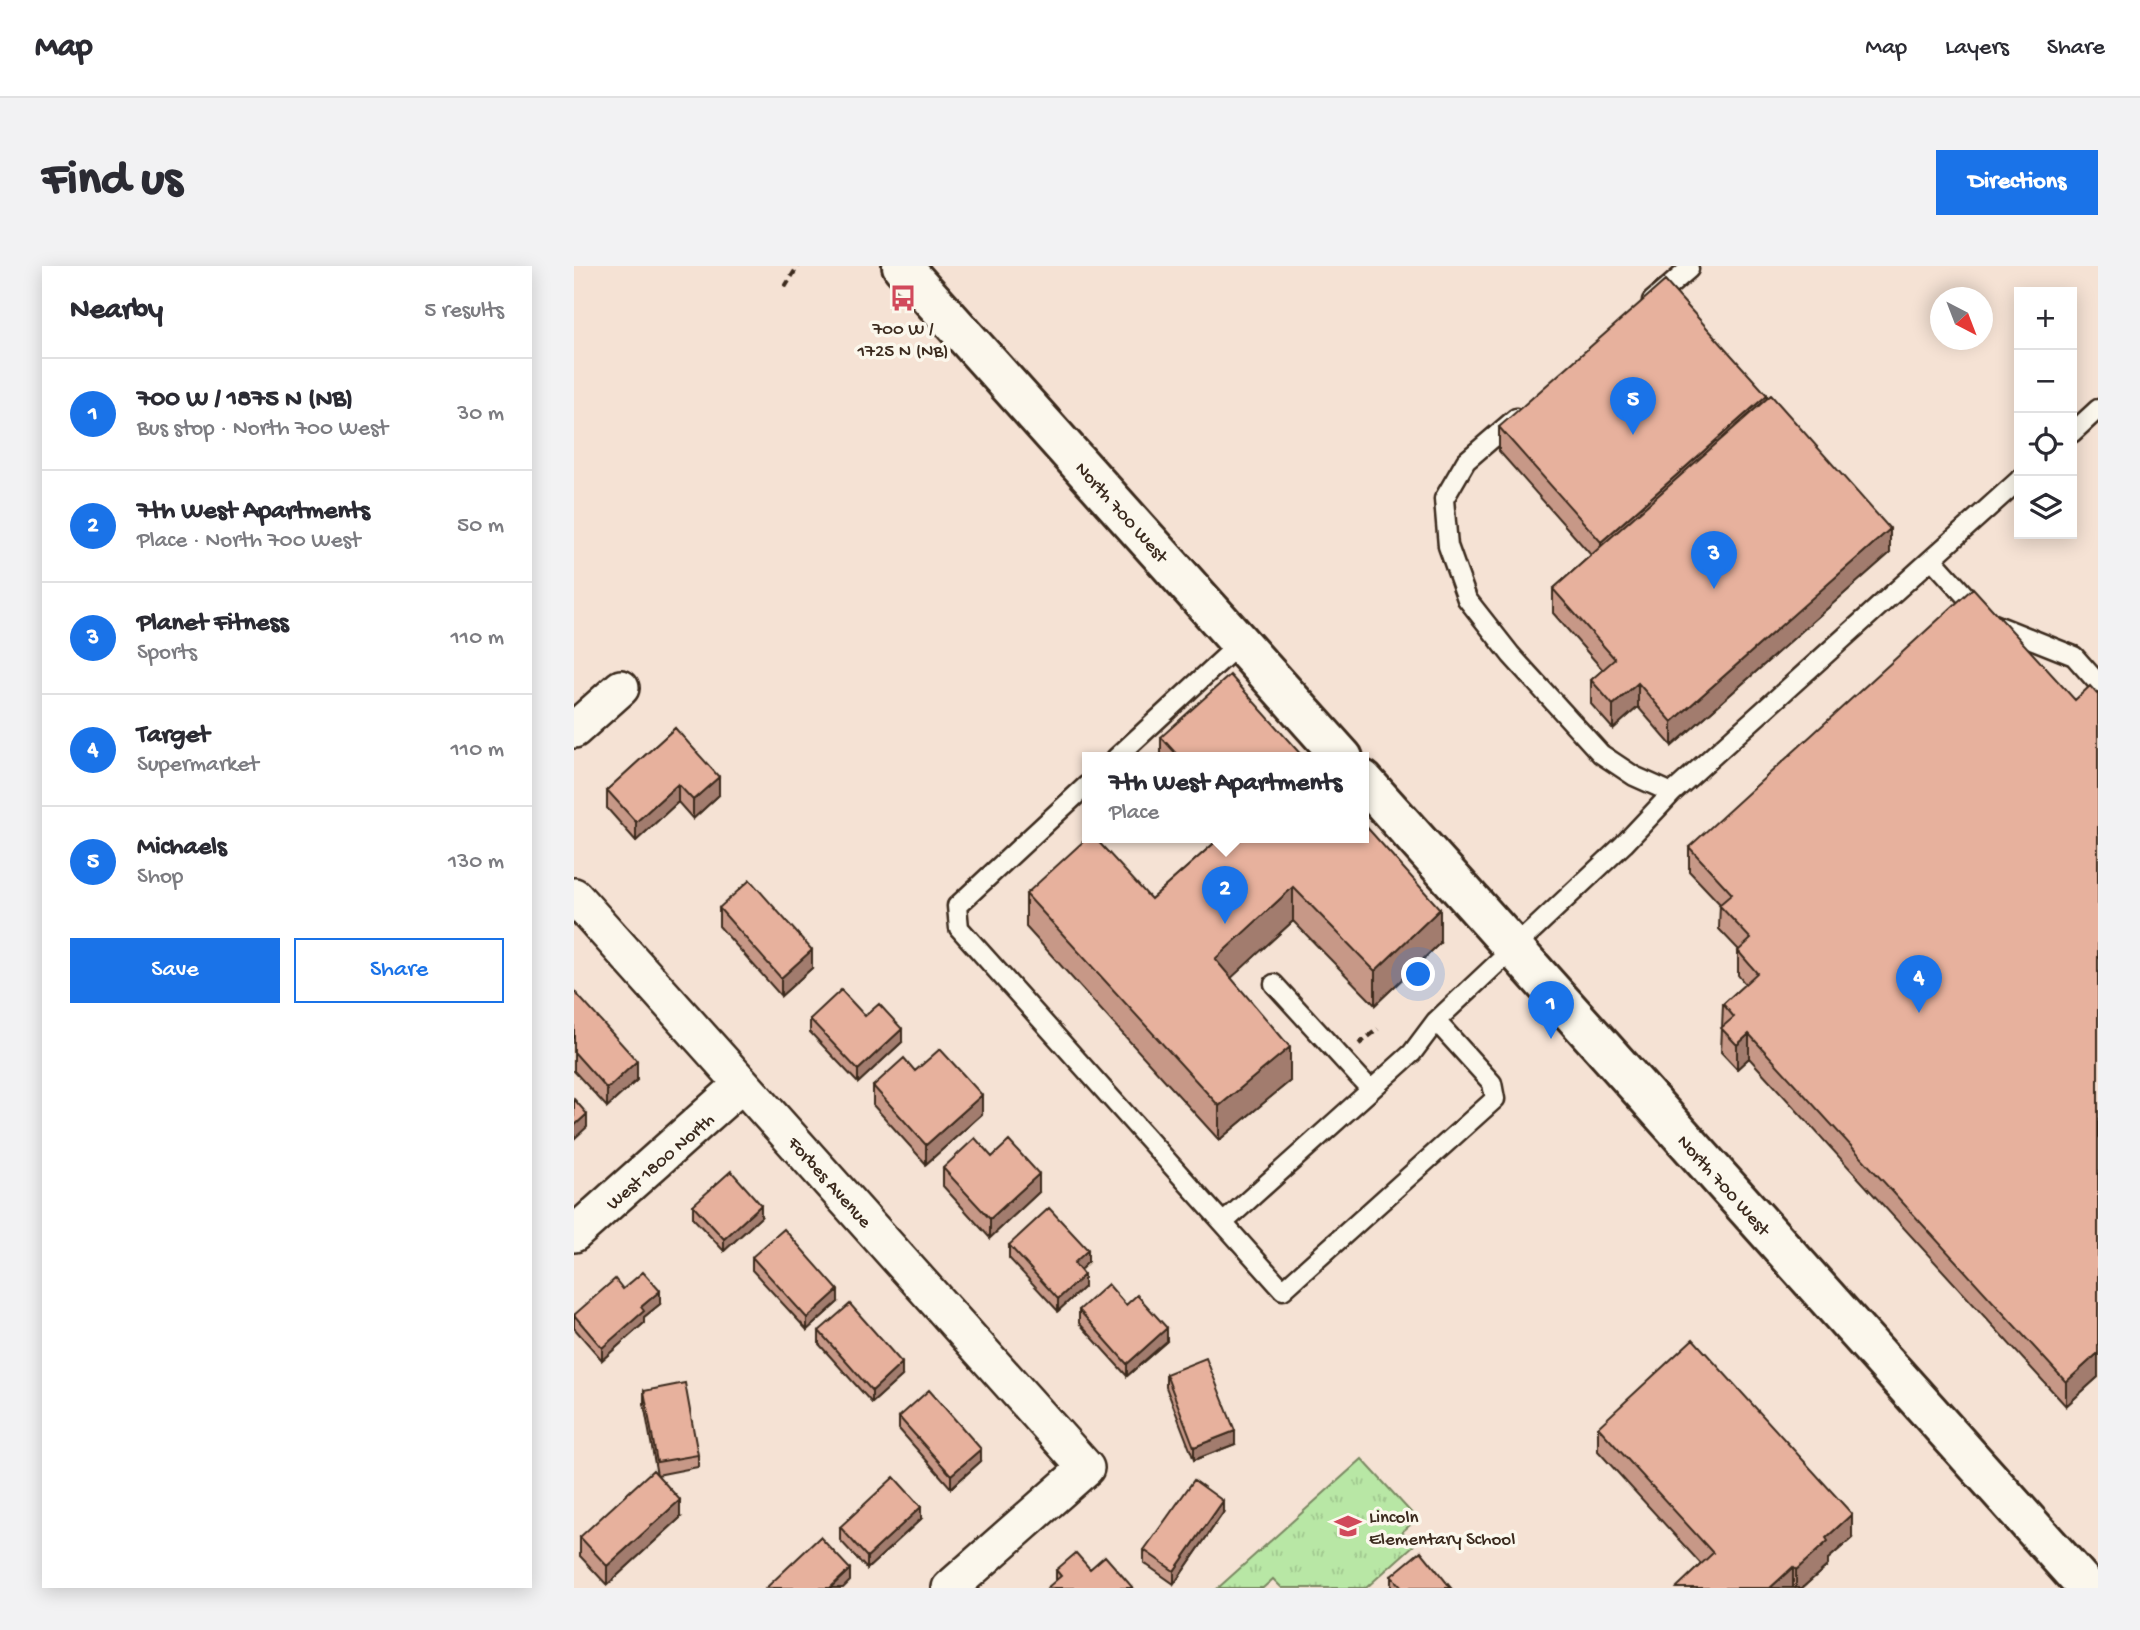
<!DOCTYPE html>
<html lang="en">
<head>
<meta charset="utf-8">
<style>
  body { margin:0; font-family:"Gochi Hand",sans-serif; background:#f2f2f3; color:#2b2b33 }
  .controls { position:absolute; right:21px; top:21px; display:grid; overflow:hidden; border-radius:0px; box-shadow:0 4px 18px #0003 }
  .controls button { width:63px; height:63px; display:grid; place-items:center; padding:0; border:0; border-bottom:2px solid #e1e1e2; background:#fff; color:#2b2b33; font:35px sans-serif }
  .compass { position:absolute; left:1356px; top:21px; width:63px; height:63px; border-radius:50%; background:#fff; box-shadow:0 4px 18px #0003; rotate:138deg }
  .you { position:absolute; left:845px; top:709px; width:24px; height:24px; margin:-18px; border:5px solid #fff; border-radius:50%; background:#1a73e8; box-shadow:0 0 0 10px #1a73e833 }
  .badge { display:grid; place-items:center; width:46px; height:46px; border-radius:50%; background:#1a73e8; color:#fff; font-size:23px; font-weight:700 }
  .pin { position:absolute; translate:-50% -58px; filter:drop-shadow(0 2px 4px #0008) }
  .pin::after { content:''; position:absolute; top:37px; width:24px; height:21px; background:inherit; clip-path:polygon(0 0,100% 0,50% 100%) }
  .popup { position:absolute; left:508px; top:486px; width:287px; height:91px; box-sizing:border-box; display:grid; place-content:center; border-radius:0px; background:#fff; filter:drop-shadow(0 2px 5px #0005); font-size:23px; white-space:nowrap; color:#7c7c81 }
  .popup b { font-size:26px; color:#2b2b33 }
  .popup::after { content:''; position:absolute; left:50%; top:100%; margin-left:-14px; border:14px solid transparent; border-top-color:#fff }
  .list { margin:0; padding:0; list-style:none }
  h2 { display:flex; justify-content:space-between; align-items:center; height:91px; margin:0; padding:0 28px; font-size:30px }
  h2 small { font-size:23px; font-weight:400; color:#7c7c81 }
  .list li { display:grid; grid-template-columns:46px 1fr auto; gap:21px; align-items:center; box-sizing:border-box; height:112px; padding:0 28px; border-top:2px solid #e1e1e2 }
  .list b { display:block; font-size:26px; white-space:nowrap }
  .list p { margin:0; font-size:23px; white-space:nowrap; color:#7c7c81 }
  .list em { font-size:23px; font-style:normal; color:#7c7c81 }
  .actions { display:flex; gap:14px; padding:21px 28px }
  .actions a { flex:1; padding:16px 0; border:2px solid #1a73e8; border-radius:0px; text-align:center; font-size:24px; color:#1a73e8 }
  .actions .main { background:#1a73e8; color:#fff }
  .icon { flex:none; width:38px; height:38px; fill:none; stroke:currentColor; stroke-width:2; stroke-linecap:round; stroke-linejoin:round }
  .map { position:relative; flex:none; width:1524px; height:1322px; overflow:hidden; border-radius:0px }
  header { display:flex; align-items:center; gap:42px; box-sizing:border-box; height:98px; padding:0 35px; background:#fff; border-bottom:2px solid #e1e1e2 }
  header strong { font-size:33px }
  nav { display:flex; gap:38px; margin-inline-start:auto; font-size:24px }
  .intro { display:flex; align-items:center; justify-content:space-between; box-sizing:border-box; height:168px; padding:0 42px }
  h1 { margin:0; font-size:49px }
  .button { padding:18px 32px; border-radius:0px; background:#1a73e8; color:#fff; font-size:24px; font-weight:700 }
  main { display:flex; gap:42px; padding:0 42px }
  aside { flex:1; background:#fff; border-radius:0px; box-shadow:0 4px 18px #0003 }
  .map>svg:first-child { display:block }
  .grass { fill:url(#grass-tufts); stroke:#7a8862; stroke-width:2 }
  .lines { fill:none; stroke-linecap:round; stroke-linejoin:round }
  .service-casing { stroke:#3b2a1e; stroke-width:23 }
  .minor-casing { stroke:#3b2a1e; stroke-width:40 }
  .tertiary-casing { stroke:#3b2a1e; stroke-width:44 }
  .path { stroke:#3b2a1e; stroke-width:4.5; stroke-dasharray:7 5; stroke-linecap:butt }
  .service { stroke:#fbf7ec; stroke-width:18 }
  .minor { stroke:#fbf7ec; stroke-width:35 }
  .tertiary { stroke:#fbf7ec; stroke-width:38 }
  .wall { fill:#c79887; stroke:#3b2a1e; stroke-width:2 }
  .shaded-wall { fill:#a27c6e; stroke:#3b2a1e; stroke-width:2 }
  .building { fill:#e7b19d; stroke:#3b2a1e; stroke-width:2 }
  .labels { text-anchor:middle; stroke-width:7; stroke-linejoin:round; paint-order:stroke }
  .poi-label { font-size:19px; fill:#3b2a1e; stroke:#fbf7ec }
  .street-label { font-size:19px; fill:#3b2a1e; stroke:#fbf7ec }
</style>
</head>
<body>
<header>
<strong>Map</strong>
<nav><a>Map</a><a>Layers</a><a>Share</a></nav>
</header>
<div class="intro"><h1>Find us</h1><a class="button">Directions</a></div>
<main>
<aside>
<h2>Nearby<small>5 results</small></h2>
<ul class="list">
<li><span class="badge">1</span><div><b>700 W / 1875 N (NB)</b><p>Bus stop · North 700 West</p></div><em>30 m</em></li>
<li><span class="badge">2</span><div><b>7th West Apartments</b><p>Place · North 700 West</p></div><em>50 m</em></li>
<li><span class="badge">3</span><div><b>Planet Fitness</b><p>Sports</p></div><em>110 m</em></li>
<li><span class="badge">4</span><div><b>Target</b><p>Supermarket</p></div><em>110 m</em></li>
<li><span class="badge">5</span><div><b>Michaels</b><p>Shop</p></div><em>130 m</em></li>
</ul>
<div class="actions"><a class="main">Save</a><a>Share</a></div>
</aside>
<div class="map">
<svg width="1524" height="1322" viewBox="0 0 1524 1322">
  <defs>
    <pattern id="grass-tufts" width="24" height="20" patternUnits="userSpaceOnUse" patternTransform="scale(1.75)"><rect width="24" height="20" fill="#b8e7a5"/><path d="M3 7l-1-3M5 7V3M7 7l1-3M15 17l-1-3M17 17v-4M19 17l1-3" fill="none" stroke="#9fc68e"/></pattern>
  </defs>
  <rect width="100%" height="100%" fill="#f5e2d4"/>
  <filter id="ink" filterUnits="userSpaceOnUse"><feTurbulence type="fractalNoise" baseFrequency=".0143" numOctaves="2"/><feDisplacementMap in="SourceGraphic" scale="14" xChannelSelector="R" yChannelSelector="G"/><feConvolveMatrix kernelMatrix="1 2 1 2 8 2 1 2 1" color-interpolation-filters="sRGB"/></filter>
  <g filter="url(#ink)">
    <!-- grass -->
    <path class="grass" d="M788 1193 843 1253 828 1266 840 1279 792 1322H708L699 1313 689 1322H644Z"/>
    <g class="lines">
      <!-- service casing -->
      <g class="service-casing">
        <path id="service" d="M1078 35 1115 3
          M942 152 892 195 870 233 874 280 893 333 937 389 1027 488 1060 510 1098 527
          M1498 167 1524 143
          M1358 293 1415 356 1500 390 1524 417
          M542 492 666 377
          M513 519 383 640 385 662 709 1024 921 833 918 817 862 755 1050 578 1098 527 1445 214
          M700 718 797 824
          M649 957 838 787 862 755"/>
      </g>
      <!-- minor casing -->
      <g class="minor-casing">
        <path id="minor" d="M0 464 47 422
          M0 630 512 1202 376 1322
          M0 968 168 818"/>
      </g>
      <!-- tertiary casing -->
      <g class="tertiary-casing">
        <path id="tertiary" d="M328 0 769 492
          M789 514 1513 1322"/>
      </g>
      <!-- path -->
      <path class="path" d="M211 21 224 0
        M785 778 804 763"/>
      <!-- service -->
      <use href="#service" class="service"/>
      <!-- minor -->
      <use href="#minor" class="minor"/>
      <!-- tertiary -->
      <use href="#tertiary" class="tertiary"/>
    </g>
    <!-- wall -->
    <path class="wall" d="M1193 133 1316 287 1098 480 1064 441 1039 463 1017 438V414L1029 404 979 347V323L1017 289 925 185V161Z
      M1524 429V1111L1492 1140 1175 792 1163 803 1147 786 1149 738 1171 718 1164 709V685L1165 684 1145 663 1146 638 1115 605V581Z
      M101 462 145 529 119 553 104 536 62 575 33 542V524Z
      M587 471 730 492H587Z
      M646 572 866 677 801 739 719 655 657 712 716 815 645 874 452 661V628L577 633Z
      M145 642 238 702 207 730 145 660Z
      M0 725 63 814 33 841 0 805Z
      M291 750 328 776 284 817 236 766V753Z
      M341 805 408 848 352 898 299 839V820Z
      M418 891 465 926 416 972 369 920V902Z
      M119 939 187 951 150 985 119 952Z
      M435 979 514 996 506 1004 510 1021 484 1045 435 992Z
      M178 991 264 1036 233 1064 178 1004Z
      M49 1023 86 1038 70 1051V1057L28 1094 0 1062V1049Z
      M552 1039 593 1075 553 1110 505 1057V1044Z
      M245 1065 328 1110 298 1137 245 1078Z
      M592 1108 661 1178 620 1194 592 1121Z
      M70 1125 124 1189V1201L83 1209 70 1138Z
      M325 1151 407 1195 377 1222 325 1163Z
      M1024 1161 1278 1272 1254 1293V1299L1228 1322H1103L1127 1298 1024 1185Z
      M649 1247 600 1318 570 1297V1284Z
      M106 1252 33 1319 6 1290V1271Z
      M347 1253 293 1303 266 1274V1261Z
      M516 1303 482 1314V1304Z
      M817 1310 877 1322H817Z"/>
    <!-- shaded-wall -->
    <path class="shaded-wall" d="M1193 129V153L1027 300V276Z
      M1316 263V287L1098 480V456Z
      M1064 417V441L1039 463V439Z
      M145 511V529L119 553V534Z
      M104 518V536L62 575V556Z
      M719 621V655L641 727V693Z
      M866 643V677L801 739V705Z
      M238 684V702L207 730V712Z
      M328 763V776L284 817V804Z
      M1175 768V792L1163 803V779Z
      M716 781V815L645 874V840Z
      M63 795V814L33 841V823Z
      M408 829V848L352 898V879Z
      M13 848V861L0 873V860Z
      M465 908V926L416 972V953Z
      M187 939V951L150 985V973Z
      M514 984V996L500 1010V997Z
      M510 1009V1021L484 1045V1033Z
      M264 1024V1036L233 1064V1052Z
      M86 1025V1038L70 1051V1057L28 1094V1082L67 1041Z
      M593 1062V1075L553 1110V1098Z
      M1524 1087V1111L1492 1140V1116Z
      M328 1097V1110L298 1137V1125Z
      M661 1165V1178L620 1194V1181Z
      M407 1183V1195L377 1222V1209Z
      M106 1234V1252L33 1319V1300Z
      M649 1235V1247L600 1318V1305Z
      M347 1241V1253L293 1303V1291Z
      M1278 1248V1272L1254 1293V1299L1228 1322H1222V1304L1252 1272Z
      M1219 1301V1322H1196Z
      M276 1303V1315L269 1322H256Z"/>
    <!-- building -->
    <path class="building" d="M1091 15 1193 129 1027 276 925 161Z
      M1197 129 1316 263 1098 456 1064 417 1039 439 1017 414 1041 393 979 323Z
      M1399 322 1501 434 1516 420 1524 429V1087L1492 1116 1175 768 1163 779 1147 762 1160 751 1149 738 1183 707 1164 685 1177 673 1145 639 1158 628 1115 581Z
      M656 409 730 492H606L587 471Z
      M101 462 145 511 119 534 104 518 62 556 33 524Z
      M789 557 866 643 801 705 719 621 641 693 716 781 645 840 452 628 513 572H521L577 633 646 572H789Z
      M176 614 238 684 207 712 145 642Z
      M267 724 291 750 305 738 328 763 284 804 236 753Z
      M0 725 63 795 33 823 0 786Z
      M366 783 408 829 352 879 299 820 330 792 341 805Z
      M0 833 13 848 0 860Z
      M401 872 418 891 435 875 465 908 416 953 369 902Z
      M157 905 187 939 150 973 119 939Z
      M475 942 514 984 500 997 510 1009 484 1033 435 979Z
      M210 963 264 1024 233 1052 178 991Z
      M69 1006 86 1025 67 1041 70 1045 28 1082 0 1049 41 1013 49 1023Z
      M534 1018 552 1039 563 1029 593 1062 553 1098 505 1044Z
      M276 1038 328 1097 298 1125 245 1065Z
      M1119 1073 1278 1248 1252 1272 1254 1275 1222 1304 1219 1301 1196 1322H1104L1103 1321 1139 1287 1024 1161Z
      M632 1092 661 1165 620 1181 592 1108Z
      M111 1117 124 1189 83 1196 70 1125Z
      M355 1124 407 1183 377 1209 325 1151Z
      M79 1204 106 1234 33 1300 6 1271Z
      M320 1211 347 1241 293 1291 266 1261Z
      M620 1214 649 1235 600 1305 570 1284Z
      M246 1271 276 1303 256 1322H192Z
      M847 1285 877 1322H828L817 1310Z
      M502 1287 516 1303 531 1290 559 1322H473L487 1310 482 1304Z"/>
  </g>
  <!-- icons -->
  <defs>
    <g id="bus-bare" transform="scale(2.1)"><path d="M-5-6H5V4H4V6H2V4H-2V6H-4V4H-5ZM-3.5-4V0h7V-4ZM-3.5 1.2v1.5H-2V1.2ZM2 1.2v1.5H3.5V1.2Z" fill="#d1495b" stroke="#fbf7ec" stroke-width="2.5" paint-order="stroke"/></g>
    <g id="school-bare" transform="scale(2.1)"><path d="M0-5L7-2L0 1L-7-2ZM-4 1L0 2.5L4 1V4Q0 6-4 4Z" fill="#d1495b" stroke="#fbf7ec" stroke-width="2.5" paint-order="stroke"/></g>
  </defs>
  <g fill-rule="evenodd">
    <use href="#bus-bare" x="329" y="32"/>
    <use href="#school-bare" x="774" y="1260"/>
  </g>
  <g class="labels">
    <!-- poi labels -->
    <g class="poi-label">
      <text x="329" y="68">700 W /<tspan x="329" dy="22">1725 N (NB)</tspan></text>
      <text x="795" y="1256" text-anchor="start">Lincoln<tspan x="795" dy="22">Elementary School</tspan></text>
    </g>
    <!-- street labels -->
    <g class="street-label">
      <text transform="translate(549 245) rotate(48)" y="7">North 700 West</text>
      <text transform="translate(85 894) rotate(-41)" y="7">West 1800 North</text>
      <text transform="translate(257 915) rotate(48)" y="7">Forbes Avenue</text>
      <text transform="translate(1151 918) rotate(48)" y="7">North 700 West</text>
    </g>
  </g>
</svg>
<div class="controls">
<button>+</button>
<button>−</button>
<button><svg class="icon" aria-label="locate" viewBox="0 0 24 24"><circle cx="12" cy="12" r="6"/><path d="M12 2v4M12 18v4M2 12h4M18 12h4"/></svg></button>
<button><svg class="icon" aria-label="layers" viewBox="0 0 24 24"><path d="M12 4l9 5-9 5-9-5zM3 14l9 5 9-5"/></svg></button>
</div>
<svg class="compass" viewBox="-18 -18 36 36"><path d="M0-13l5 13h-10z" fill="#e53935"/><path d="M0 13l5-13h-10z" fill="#7c7c81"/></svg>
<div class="you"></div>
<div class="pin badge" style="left:977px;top:773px">1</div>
<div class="pin badge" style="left:651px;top:658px">2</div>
<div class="popup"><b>7th West Apartments</b>Place</div>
<div class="pin badge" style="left:1140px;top:323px">3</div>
<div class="pin badge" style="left:1345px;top:747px">4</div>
<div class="pin badge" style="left:1059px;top:169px">5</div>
</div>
</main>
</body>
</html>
